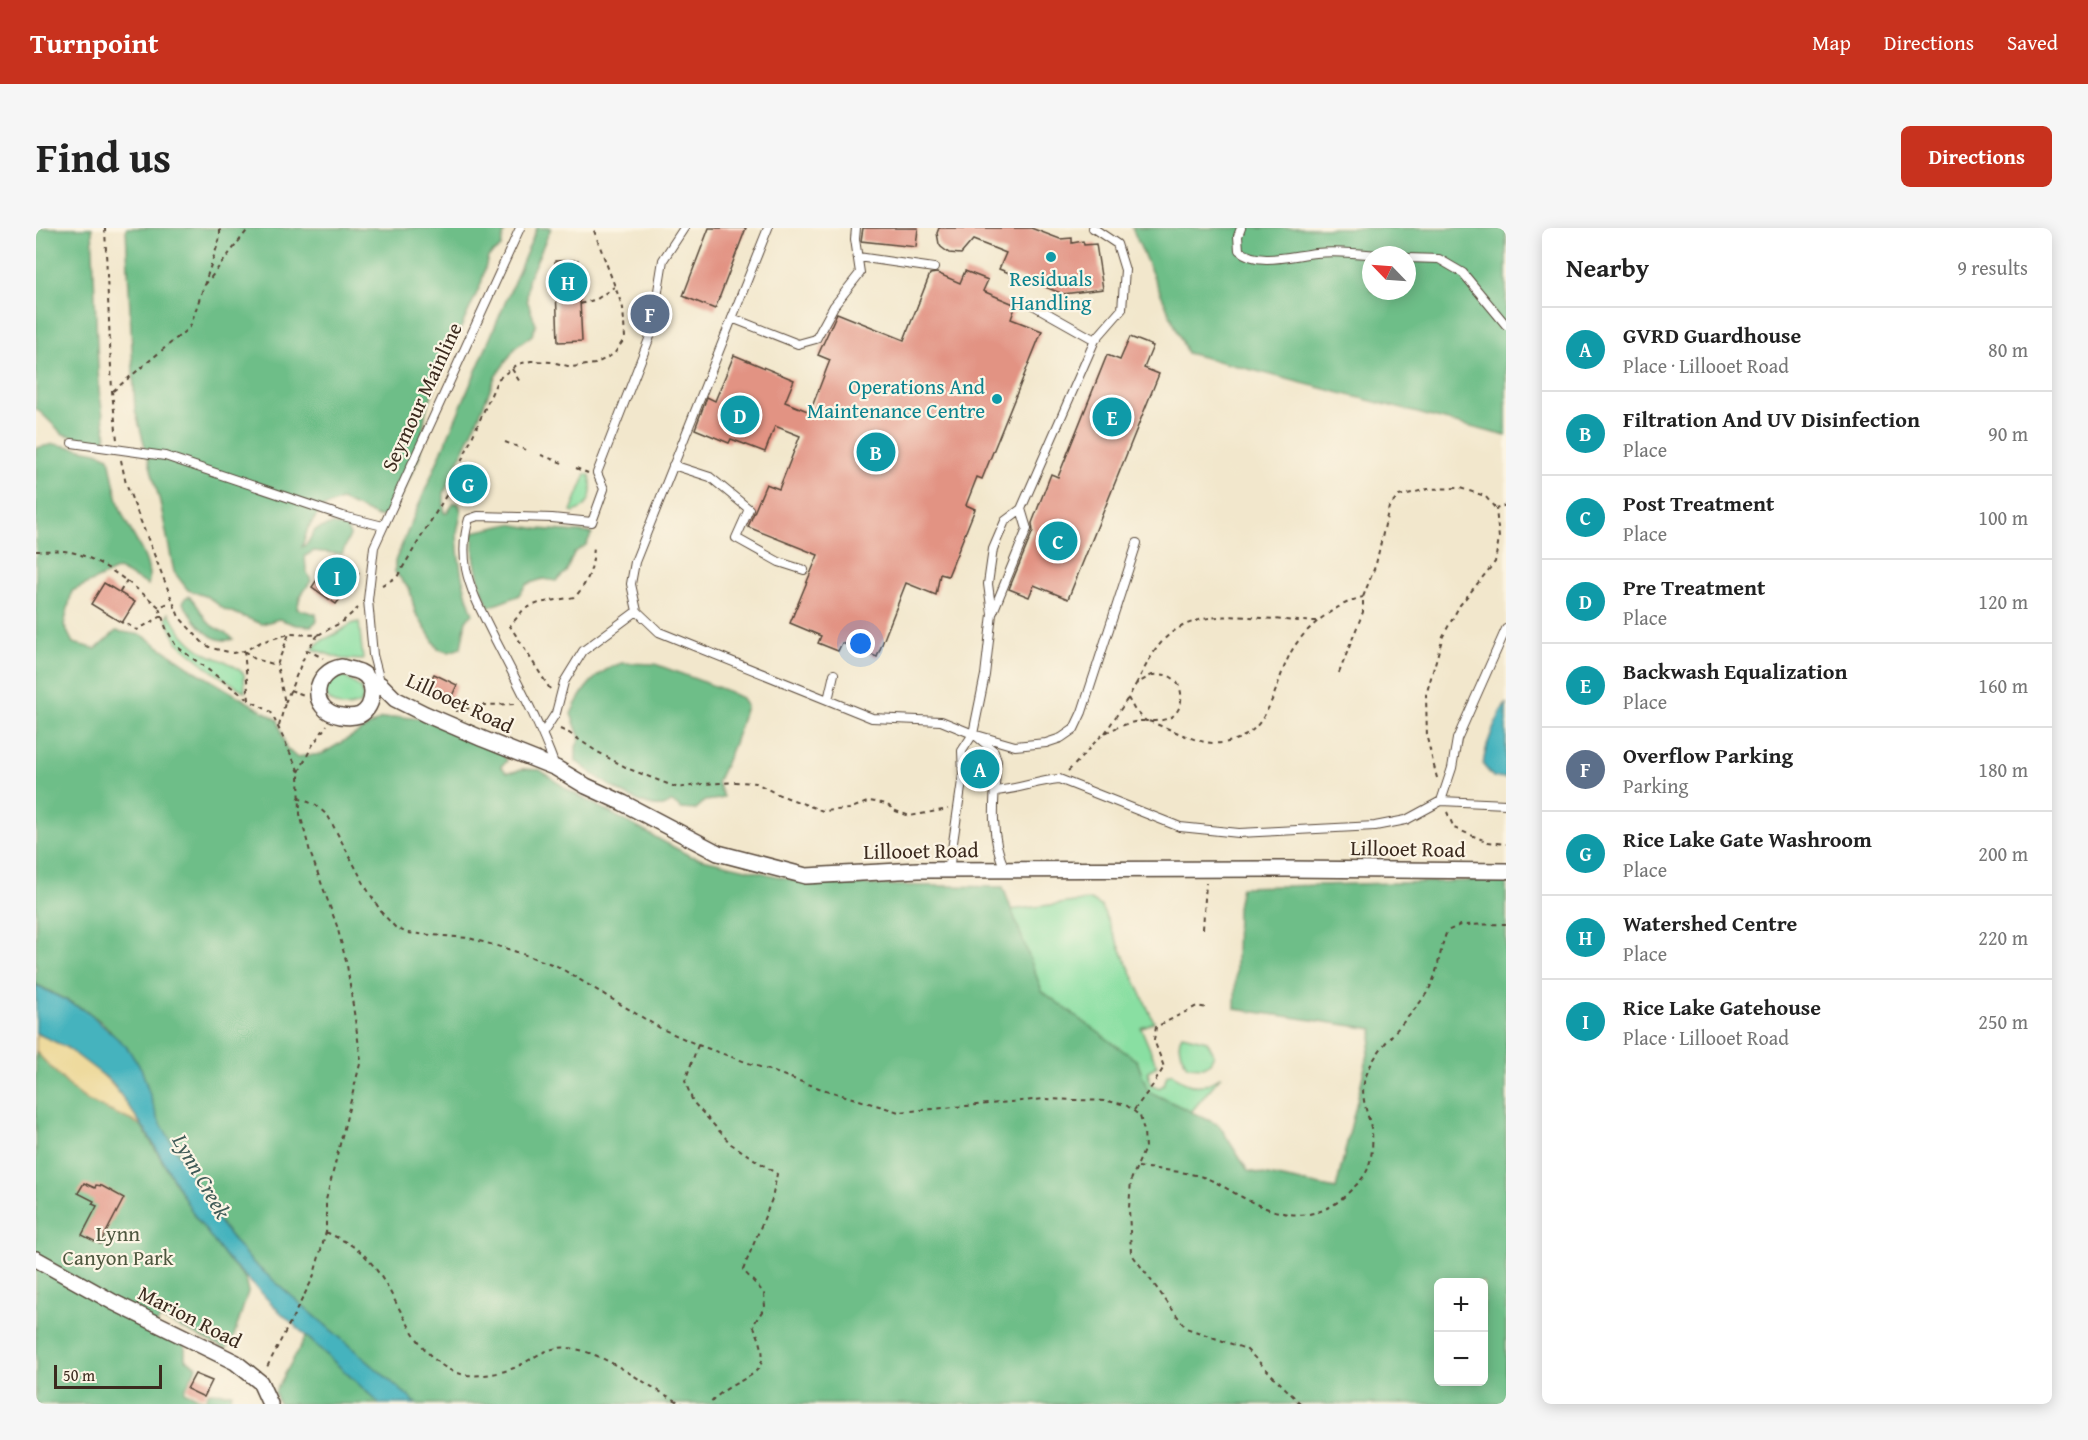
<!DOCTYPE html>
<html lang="en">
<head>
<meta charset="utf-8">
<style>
  body { margin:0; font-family:"Gentium Book Plus",serif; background:#f6f6f6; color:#222 }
  .controls { position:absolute; right:18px; bottom:18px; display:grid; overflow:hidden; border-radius:9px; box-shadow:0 3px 15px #0003 }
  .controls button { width:54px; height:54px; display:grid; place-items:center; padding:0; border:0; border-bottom:2px solid #e0e0e0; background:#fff; color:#222; font:30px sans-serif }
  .compass { position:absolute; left:1326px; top:18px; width:54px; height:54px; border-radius:50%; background:#fff; box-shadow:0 3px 15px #0003; rotate:295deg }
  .scale { position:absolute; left:18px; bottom:15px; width:108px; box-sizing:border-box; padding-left:6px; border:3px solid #3b2a1e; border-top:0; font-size:16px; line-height:21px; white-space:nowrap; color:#3b2a1e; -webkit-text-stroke:4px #fcf5e5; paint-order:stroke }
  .you { position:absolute; left:825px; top:416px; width:21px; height:21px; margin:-15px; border:4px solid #fff; border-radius:50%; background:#1a73e8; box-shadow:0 0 0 9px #1a73e833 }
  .badge { display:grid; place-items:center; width:39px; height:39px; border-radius:50%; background:#c8321e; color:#fff; font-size:20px; font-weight:700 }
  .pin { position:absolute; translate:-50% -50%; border:3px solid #fff; box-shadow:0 2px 6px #0006 }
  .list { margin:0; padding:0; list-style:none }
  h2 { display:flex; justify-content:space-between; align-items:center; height:78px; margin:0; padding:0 24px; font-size:26px }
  h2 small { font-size:20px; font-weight:400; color:#767676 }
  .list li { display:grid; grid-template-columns:39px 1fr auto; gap:18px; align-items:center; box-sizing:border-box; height:84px; padding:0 24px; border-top:2px solid #e0e0e0 }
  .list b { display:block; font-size:22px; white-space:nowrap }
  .list p { margin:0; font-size:20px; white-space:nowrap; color:#767676 }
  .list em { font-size:20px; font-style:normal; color:#767676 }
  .map { position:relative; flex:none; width:1470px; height:1176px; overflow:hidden; border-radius:9px }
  header { display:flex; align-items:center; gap:36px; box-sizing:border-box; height:84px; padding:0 30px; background:#c8321e; color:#fff }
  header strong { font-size:28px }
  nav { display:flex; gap:33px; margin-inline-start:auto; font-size:21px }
  .intro { display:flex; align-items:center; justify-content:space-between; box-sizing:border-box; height:144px; padding:0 36px }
  h1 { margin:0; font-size:42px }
  .button { padding:15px 27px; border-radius:9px; background:#c8321e; color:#fff; font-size:21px; font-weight:700 }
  main { display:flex; gap:36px; padding:0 36px }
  aside { flex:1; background:#fff; border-radius:9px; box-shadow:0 3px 15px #0003 }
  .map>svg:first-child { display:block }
  .green { fill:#89dfa2; stroke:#628460; stroke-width:1.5 }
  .forest { fill:#6ebe88; stroke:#547453; stroke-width:1.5; fill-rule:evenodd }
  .sand { fill:#eeda9e; stroke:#94825e; stroke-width:1.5 }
  .water { fill:#44b3be; stroke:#406e6e; stroke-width:1.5 }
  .building { fill:#e29383 }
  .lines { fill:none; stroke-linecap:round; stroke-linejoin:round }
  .service-casing { stroke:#564638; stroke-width:10 }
  .minor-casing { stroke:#564638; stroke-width:18 }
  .path { stroke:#564638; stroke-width:2; stroke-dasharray:4.5 4.5; stroke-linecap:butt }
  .service { stroke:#fff; stroke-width:8 }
  .minor { stroke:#fff; stroke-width:15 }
  .culture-dot { fill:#0f9aa8; stroke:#fcf5e5; stroke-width:2 }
  .labels { text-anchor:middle; stroke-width:4.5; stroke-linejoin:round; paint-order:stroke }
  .culture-label { font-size:21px; fill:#0d838f; stroke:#fcf5e5 }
  .street-label { font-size:21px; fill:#3b2a1e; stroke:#fcf5e5 }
  .park-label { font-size:21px; fill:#4e573f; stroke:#fcf5e5 }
  .water-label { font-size:22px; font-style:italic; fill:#3e5a56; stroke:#fcf5e5 }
</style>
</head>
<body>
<header>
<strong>Turnpoint</strong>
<nav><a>Map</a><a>Directions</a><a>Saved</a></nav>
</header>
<div class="intro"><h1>Find us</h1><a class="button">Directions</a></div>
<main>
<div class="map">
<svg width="1470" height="1176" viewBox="0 0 1470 1176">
  <rect width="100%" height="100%" fill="#fcf5e5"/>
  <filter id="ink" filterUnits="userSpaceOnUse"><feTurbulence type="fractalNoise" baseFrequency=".0167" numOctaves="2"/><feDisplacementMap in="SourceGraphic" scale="12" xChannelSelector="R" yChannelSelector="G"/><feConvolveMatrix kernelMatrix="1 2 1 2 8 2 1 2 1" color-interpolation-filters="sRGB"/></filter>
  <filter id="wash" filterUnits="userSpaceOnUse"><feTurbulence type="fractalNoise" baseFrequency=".008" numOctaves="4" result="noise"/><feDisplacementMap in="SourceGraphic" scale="24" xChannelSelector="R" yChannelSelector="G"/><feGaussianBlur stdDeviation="1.35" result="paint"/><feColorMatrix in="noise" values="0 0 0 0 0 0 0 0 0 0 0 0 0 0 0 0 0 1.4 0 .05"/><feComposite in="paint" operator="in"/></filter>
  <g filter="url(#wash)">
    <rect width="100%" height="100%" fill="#f2e7cc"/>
    <!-- green -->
    <path class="green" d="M550 246 554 247C557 264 556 278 538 284L535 283Z
      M133 385C143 403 153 417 171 426 187 434 193 432 208 446L209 464 176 443 141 414 130 390Z
      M323 394 327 432 306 431 277 421C284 411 291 411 301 405 310 400 313 395 323 394Z
      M304 446 325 460 327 469 325 475C310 482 296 480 288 464L294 450Z
      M1055 672 1065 678 1118 794 1105 800 1121 838 1112 843 1114 856 1123 860 1128 857 1131 847 1136 845C1151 861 1168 861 1185 848L1155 884 1111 863 1101 833 1005 763 975 682Z
      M1146 807 1171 813 1178 826 1174 835 1168 839 1151 838C1147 829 1139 817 1146 807Z"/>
    <!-- forest -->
    <path class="forest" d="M0 0H56L63 162 70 207 67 215 27 206 0 180Z
      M90 0H469L465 19 452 29 445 56 406 141 390 182 383 230 359 279 352 287 342 289 305 272 286 280 272 300 266 319 271 316 279 302 296 296 310 300 314 307 306 326 278 323 269 328 270 342 275 353 264 369 261 381 280 386 281 393 275 398 260 397 243 391 226 396 188 381 172 369 152 362 138 344 124 274 99 182Z
      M501 0H515L492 52 491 72 500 97 496 107 480 119 459 149 441 193 408 265V285H411L418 275H422C429 285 421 296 421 307 422 335 427 360 437 386L430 392 425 420 413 424 402 421 379 384 374 362 359 344V333Z
      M1096 0H1470V208L1151 125ZM1335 27H1371V63H1335Z
      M18 216 61 224 73 229C76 246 79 263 84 279 90 302 119 332 112 357L82 341 36 363 28 397 37 415 60 421 80 403 106 407 161 444 242 492 250 520 260 529 286 526 345 491 365 489 388 491 467 525 471 533 465 538 470 544H477L486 541 504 542 534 563 654 628 775 656 967 659 1006 763 1101 833 1112 863 1183 897 1212 943 1300 961 1338 801 1199 781 1201 679 1205 659 1470 652V1176H381L215 1033 184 995 144 929 121 889 105 840 69 797 51 783 0 756V220ZM1402 1054H1448V1154H1402Z
      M474 296 502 301 556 305 550 317 538 325 530 344 520 353 507 351 491 356 482 368 453 379C442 354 436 331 437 304Z
      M153 368C163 376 166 389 175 397 183 403 190 403 197 411 174 418 158 392 147 375L149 370Z
      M586 435 619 436 689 462 706 470 710 478C703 504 693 530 681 554L688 569 684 571 669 573 659 582 646 581 636 574C633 575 630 577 627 578 605 582 557 547 540 533V519L544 510 535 486C546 461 560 443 586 435Z
      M0 824 36 861 52 873 105 897 158 987 188 1027 209 1050 212 1064 197 1111 190 1121 124 1090 118 1102 149 1118V1131L161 1138 148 1163 169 1173 173 1164 196 1165 191 1176H0Z
      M270 1108 344 1176H244L242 1174 239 1164Z"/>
    <!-- sand -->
    <path class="sand" d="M0 805C48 824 80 853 105 897L52 873 36 861 0 824Z"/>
    <!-- water -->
    <path class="water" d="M1470 475V550L1457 549 1447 537C1450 514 1459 495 1470 475Z
      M0 757 50 783 90 818 105 840 121 889 144 929 184 995 215 1033 381 1176H344L242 1082 188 1027 158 987 110 903 75 853 30 819 0 805Z"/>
    <g id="blocks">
      <!-- building -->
      <path class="building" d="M673 0H710L679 81 647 68Z
        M827 0H882L880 19 825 13Z
        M903 0H995L1024 11 1036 10V15L1047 13 1048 17 1060 16 1067 61 1027 66 963 41 970 25 937 12 925 26 913 25 905 19 903 16 901 5Z
        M542 32 546 113 522 114 519 33Z
        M929 43 952 52 947 63 980 77 975 91 1006 103 946 251 941 249 930 277 939 281 912 348 904 346 900 367 870 355 841 429 806 415 802 423 782 415 785 408 754 395 782 327 712 299 730 256 743 261 764 208 739 198 729 224 695 211 693 215 659 201 671 169 679 173 698 127 758 152 749 174 774 184 794 132 782 127 801 85 868 112 894 46 901 45 924 55Z
        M1094 109 1117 118 1108 140 1123 146 1032 371 998 357 993 369 973 361 997 303 996 295 1015 246 1022 249 1071 127 1084 132Z
        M430 241 443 245 433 272 420 267Z
        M298 327 323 345 309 368 307 367 300 376 276 359Z
        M68 355 99 374 86 395 55 376Z
        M398 446 421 457 413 474 389 463Z
        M937 523H948L951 525V549H937Z
        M48 955 59 960 60 957 66 958 88 970 64 1016 46 1007 61 978 56 976 58 973 42 965Z
        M159 1146 176 1153 168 1169 151 1161Z"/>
    </g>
  </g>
  <g filter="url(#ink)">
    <use href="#blocks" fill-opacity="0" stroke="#564638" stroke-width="1.5"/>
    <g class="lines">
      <!-- service casing -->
      <g class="service-casing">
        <path id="service" d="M732 0 599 334 595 356 601 383 623 404 836 490 905 493 937 506 979 518 1010 515 1025 510 1038 501 1046 484 1101 315
          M1205 0 1202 8 1203 22C1222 39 1257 27 1280 25 1300 23 1321 25 1341 27
          M822 29 898 40
          M1371 30 1403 31 1427 45 1470 97
          M995 76 1059 112
          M696 90 762 116 780 111 798 78 824 45 819 11 820 0
          M36 215 129 228 307 288 347 298
          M637 237 674 249 713 281 700 310 743 334 768 342
          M957 384 991 301 985 281
          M345 457 337 427 332 372 338 319 484 0
          M792 472 798 446
          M507 505 520 485 528 454 547 423 601 383
          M940 508 958 523 961 533C958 568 953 608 969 641
          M519 538C503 494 481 454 460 413 449 390 435 366 430 341 427 323 428 307 433 291L442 288 516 290 556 294 568 261 561 245 615 106 627 32 648 0
          M958 563C981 562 1000 553 1023 551L1144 599 1203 605 1339 598 1370 592 1405 573 1416 540 1421 511 1470 401
          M1405 573 1470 576
          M913 642 927 546 926 523 937 506 949 447 956 386 952 356 957 321 969 293 985 281 1059 112 1086 81 1089 42 1081 16 1057 0"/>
      </g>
      <!-- minor casing -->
      <g class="minor-casing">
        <path id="minor" d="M306 439C312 441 319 442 324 444 341 452 339 479 324 487 318 489 311 489 305 488 271 482 277 443 306 439Z
          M336 461 345 457 359 471 389 486 447 511 520 540 550 558 587 575 682 625 770 648 882 642 1250 641 1470 643
          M0 1031 77 1074 199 1134 224 1154 234 1176"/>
      </g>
      <!-- path -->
      <path class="path" d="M69 0 76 163 81 212
        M169 57 213 0
        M544 76 561 71 578 59
        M476 141 485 156
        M77 163 154 99 184 10V0
        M469 214 493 223
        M505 227 529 236
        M85 232 90 256 143 389 166 414 175 420 197 425 208 423 225 414 253 406 282 407 306 394 322 380
        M540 240 552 245
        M411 266 462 151 482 136 495 133 516 134 536 139 559 136 578 126 589 110 587 80 557 0
        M0 323C9 323 19 322 28 323 61 326 99 359 123 379L135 374
        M346 357 361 349 411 266 437 278
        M84 364 91 352
        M123 380 130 400 140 418 213 472
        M91 396 101 402 126 388
        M282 407 271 422 287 430
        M208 423 213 472 235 484 263 544 264 586 274 624 301 698 311 737 325 832 290 972V1004L277 1050 230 1141
        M208 423 219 431 241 437
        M1303 445 1327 384V369L1340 336 1353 279 1363 268 1392 261 1424 260 1449 268 1460 281
        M1116 447C1120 447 1126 446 1130 447 1147 451 1150 476 1138 487 1131 493 1119 493 1110 493L1098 481 1092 470 1100 456Z
        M1100 456C1110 438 1120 415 1138 403 1179 376 1234 395 1280 393
        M514 461 474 398 488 381 503 375 539 369C554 351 557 340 558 317
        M254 462 268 467
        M249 475 271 422
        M420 483 448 477 480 476
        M243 498 249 475 241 437 253 406
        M524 501 533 505 560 523 593 541 642 560 667 556 700 554 720 555 741 566 787 583 813 581 834 573 851 576 857 582 874 588 912 581
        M1069 505 1092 470
        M1032 543C1044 533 1059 511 1071 504 1081 499 1099 492 1110 493 1116 493 1123 498 1128 499 1157 511 1180 524 1210 507 1235 492 1241 452 1253 428 1265 402 1299 376 1327 369
        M263 544 276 518 291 497
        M1401 550 1391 510 1390 467 1407 408 1424 377 1459 334 1463 310 1460 281 1470 277
        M262 570 280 577 292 588 331 661 346 685 359 699 371 705 433 710 475 722 521 738 624 800 662 817 783 860 863 884 1008 871 1072 873 1090 877 1104 888 1108 903 1109 920 1095 952 1093 980 1095 1025 1150 1100 1210 1121 1265 1176
        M1411 584 1418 600 1452 614 1470 616
        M1167 701 1170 655
        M662 817 649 853 657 874 695 916 741 946 736 971 707 1042 728 1065 729 1079 717 1097C747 1156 699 1143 674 1176
        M1098 882 1117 857 1128 839 1118 812 1120 799 1161 778 1171 780
        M1102 939C1121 941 1153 944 1170 950 1183 955 1194 963 1206 969 1243 989 1279 997 1311 966 1320 957 1330 949 1333 937 1336 927 1337 915 1336 905 1333 885 1322 869 1330 848 1341 816 1374 792 1392 763 1403 744 1403 723 1411 703L1425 697 1470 696
        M290 1004C304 1011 318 1017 329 1028 360 1059 374 1124 416 1143 433 1151 460 1147 478 1140 496 1132 511 1117 533 1120 570 1124 612 1160 647 1176"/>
      <!-- service -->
      <use href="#service" class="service"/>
      <!-- minor -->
      <use href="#minor" class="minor"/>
    </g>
  </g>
  <!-- markers -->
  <g class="culture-dot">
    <circle cx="1015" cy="29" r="6"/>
    <circle cx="961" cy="171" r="6"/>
  </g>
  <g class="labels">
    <!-- culture labels -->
    <g class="culture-label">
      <text x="1015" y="58">Residuals<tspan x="1015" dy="24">Handling</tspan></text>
      <text x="949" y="166" text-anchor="end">Operations And<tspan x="949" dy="24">Maintenance Centre</tspan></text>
    </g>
    <!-- street labels -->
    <g class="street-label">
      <text transform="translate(386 169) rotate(-65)" y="7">Seymour Mainline</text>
      <text transform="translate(424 475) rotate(25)" y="7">Lillooet Road</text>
      <text transform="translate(1372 621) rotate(1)" y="7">Lillooet Road</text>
      <text transform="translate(885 623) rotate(-1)" y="7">Lillooet Road</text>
      <text transform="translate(154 1089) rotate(27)" y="7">Marion Road</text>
    </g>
    <!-- park labels -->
    <g class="park-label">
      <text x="82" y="1013">Lynn<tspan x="82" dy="24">Canyon Park</tspan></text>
    </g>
    <!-- water labels -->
    <g class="water-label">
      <text transform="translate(166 948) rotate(60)" y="8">Lynn Creek</text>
    </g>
  </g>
</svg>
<div class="controls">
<button>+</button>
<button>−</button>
</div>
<svg class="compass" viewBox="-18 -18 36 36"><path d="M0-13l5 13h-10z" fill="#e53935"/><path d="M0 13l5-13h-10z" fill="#767676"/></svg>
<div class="scale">50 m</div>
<div class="you"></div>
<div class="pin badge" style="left:944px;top:541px;background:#0f9aa8">A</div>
<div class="pin badge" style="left:840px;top:224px;background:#0f9aa8">B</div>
<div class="pin badge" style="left:1022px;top:313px;background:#0f9aa8">C</div>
<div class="pin badge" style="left:704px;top:187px;background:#0f9aa8">D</div>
<div class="pin badge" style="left:1076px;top:189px;background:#0f9aa8">E</div>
<div class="pin badge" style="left:614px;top:86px;background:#5c6f8a">F</div>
<div class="pin badge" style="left:432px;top:256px;background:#0f9aa8">G</div>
<div class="pin badge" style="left:532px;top:54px;background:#0f9aa8">H</div>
<div class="pin badge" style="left:301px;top:349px;background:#0f9aa8">I</div>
</div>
<aside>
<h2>Nearby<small>9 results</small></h2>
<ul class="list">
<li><span class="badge" style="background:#0f9aa8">A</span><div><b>GVRD Guardhouse</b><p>Place · Lillooet Road</p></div><em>80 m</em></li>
<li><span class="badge" style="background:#0f9aa8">B</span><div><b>Filtration And UV Disinfection</b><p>Place</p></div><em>90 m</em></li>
<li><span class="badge" style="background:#0f9aa8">C</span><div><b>Post Treatment</b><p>Place</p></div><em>100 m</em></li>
<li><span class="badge" style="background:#0f9aa8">D</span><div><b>Pre Treatment</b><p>Place</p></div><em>120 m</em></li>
<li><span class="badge" style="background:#0f9aa8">E</span><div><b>Backwash Equalization</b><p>Place</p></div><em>160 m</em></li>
<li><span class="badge" style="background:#5c6f8a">F</span><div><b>Overflow Parking</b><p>Parking</p></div><em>180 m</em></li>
<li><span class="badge" style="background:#0f9aa8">G</span><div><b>Rice Lake Gate Washroom</b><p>Place</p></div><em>200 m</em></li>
<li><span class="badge" style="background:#0f9aa8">H</span><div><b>Watershed Centre</b><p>Place</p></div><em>220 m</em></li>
<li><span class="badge" style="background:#0f9aa8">I</span><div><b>Rice Lake Gatehouse</b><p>Place · Lillooet Road</p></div><em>250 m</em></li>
</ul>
</aside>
</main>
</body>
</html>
